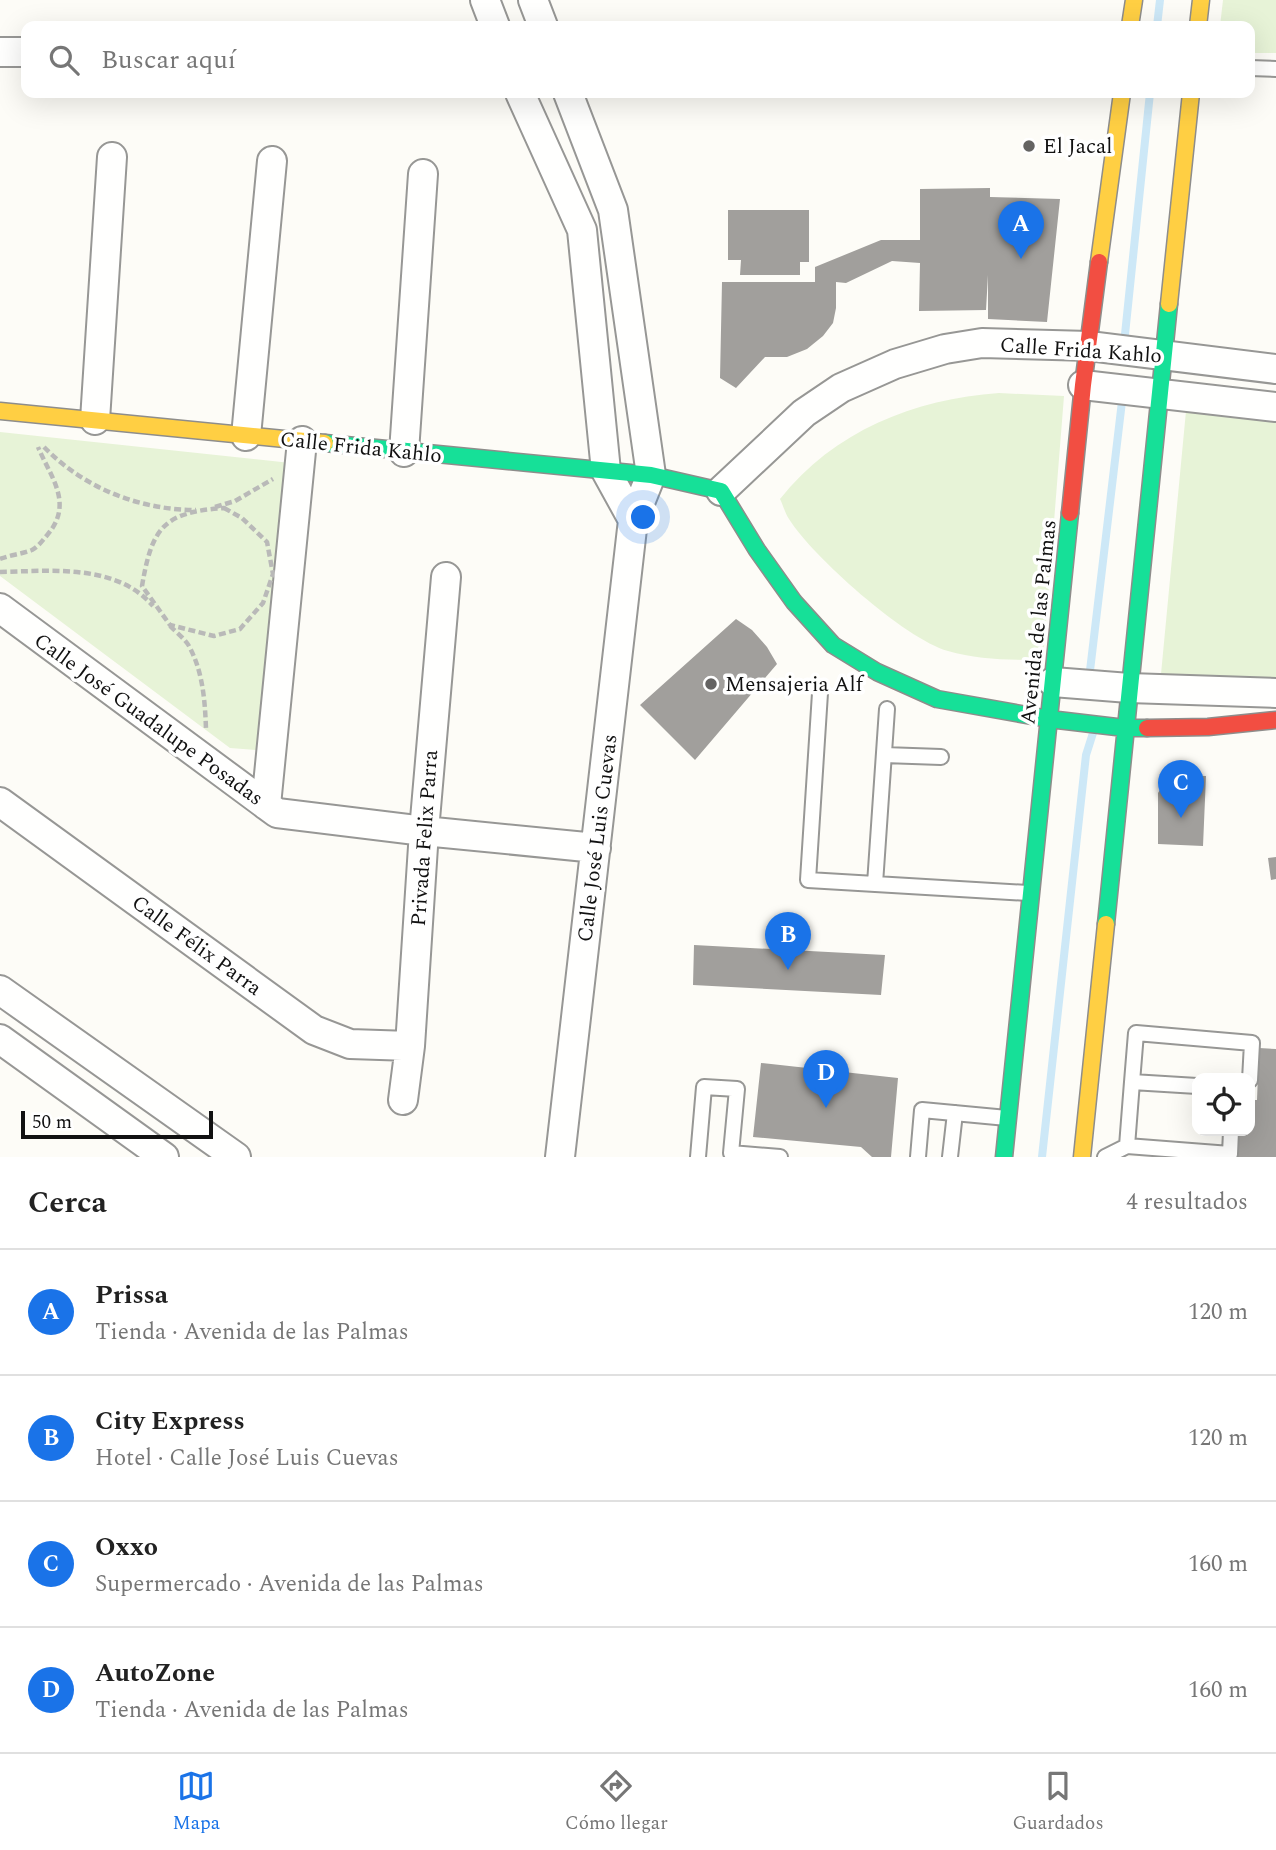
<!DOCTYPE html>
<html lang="es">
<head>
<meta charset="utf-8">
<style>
  body { margin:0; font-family:Spectral,serif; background:#f2f2f2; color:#222 }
  .controls { position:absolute; right:21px; bottom:21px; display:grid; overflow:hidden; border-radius:14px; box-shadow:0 7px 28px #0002 }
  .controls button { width:63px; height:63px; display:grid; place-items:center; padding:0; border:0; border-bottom:2px solid #e0e0e0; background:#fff; color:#222; font:35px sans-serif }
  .scale { position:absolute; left:21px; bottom:18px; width:192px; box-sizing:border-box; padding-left:7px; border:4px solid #111; border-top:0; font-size:19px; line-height:24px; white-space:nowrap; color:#111; -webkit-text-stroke:5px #fff; paint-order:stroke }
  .you { position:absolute; left:644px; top:518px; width:24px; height:24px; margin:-18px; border:5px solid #fff; border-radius:50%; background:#1a73e8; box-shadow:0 0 0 10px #1a73e833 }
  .badge { display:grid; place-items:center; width:46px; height:46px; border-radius:50%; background:#1a73e8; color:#fff; font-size:23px; font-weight:700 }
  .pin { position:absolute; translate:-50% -58px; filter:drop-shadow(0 2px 4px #0008) }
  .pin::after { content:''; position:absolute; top:37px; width:24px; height:21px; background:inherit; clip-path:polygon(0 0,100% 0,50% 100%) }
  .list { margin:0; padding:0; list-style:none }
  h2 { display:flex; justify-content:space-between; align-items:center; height:91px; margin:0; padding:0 28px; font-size:30px }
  h2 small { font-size:23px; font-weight:400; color:#767676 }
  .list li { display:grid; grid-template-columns:46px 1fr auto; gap:21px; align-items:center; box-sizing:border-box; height:126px; padding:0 28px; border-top:2px solid #e0e0e0 }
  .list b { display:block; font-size:26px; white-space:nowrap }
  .list p { margin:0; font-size:23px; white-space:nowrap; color:#767676 }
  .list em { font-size:23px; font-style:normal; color:#767676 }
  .icon { flex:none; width:38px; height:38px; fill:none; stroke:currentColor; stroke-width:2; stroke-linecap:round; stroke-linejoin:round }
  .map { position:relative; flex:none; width:1276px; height:1157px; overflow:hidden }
  .search { position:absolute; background:#fff; box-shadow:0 7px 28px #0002; left:21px; right:21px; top:21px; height:77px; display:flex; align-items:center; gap:18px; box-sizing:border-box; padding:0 24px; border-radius:14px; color:#767676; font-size:26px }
  .sheet { height:595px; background:#fff }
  nav { display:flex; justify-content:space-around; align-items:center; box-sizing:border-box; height:98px; border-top:2px solid #e0e0e0; background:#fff; font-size:19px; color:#767676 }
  nav a { display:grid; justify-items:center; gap:4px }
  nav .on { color:#1a73e8 }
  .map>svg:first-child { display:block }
  .green { fill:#e7f3d7 }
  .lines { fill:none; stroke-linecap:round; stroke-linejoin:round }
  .stream { stroke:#cde8f7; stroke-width:8 }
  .building { fill:#a19f9c }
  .lane-casing { stroke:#979795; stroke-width:18 }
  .street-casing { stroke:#979795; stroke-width:32 }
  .fast-casing { stroke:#8e8d8b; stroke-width:19 }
  .slow-casing { stroke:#8e8d8b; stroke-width:19 }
  .jam-casing { stroke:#8e8d8b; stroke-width:19 }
  .path { stroke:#b9b9b8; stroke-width:4.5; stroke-dasharray:7 3.5; stroke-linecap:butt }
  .lane { stroke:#fffffe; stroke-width:14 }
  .street { stroke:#fffffe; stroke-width:28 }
  .fast { stroke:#16e098; stroke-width:16 }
  .slow { stroke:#ffcf43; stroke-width:16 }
  .jam { stroke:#f24e42; stroke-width:16 }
  .poi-dot { fill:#646362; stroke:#fff; stroke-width:2.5 }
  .labels { text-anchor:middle; stroke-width:7; stroke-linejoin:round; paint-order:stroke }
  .poi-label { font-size:21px; fill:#111; stroke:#fff; text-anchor:start }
  .street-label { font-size:21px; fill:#111; stroke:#fff }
</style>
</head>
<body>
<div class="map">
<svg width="1276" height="1157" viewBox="0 0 1276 1157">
  <rect width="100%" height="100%" fill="#fdfcf7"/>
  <!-- green -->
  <path class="green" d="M1223 0H1276V53H1250V26H1220Z
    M999 393 1064 396 1043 660C1012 660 978 660 948 651 905 639 812 556 789 519 785 513 783 505 780 499 834 431 914 399 999 393Z
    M1186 411H1219L1276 420V677C1239 681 1197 684 1161 674Z
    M0 432 300 464 271 751 230 748 0 576Z"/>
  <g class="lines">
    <!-- stream -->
    <path class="stream" d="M1157 26 1160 0
      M1124 344 1150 93
      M1089 679 1123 393
      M1042 1157 1086 755 1093 733"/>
  </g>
  <!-- building -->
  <path class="building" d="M990 188V197L1060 199 1047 322 988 319V275L986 310 919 311 920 263 892 261 846 283 836 282V308L833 323 823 336 807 349 787 357H765L736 388 720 378 722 282H815V267L881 240H920V189Z
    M728 210H809V262H800V275H740L741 260H728Z
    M736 619 752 630 767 647 777 664 695 760 640 705Z
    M1177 775 1206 776 1203 846 1158 844V793L1166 780Z
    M1276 857V879L1271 880 1268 858Z
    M694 945 885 955 881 995 693 985Z
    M1259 1048 1276 1049V1157H1238L1239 1131H1250V1100H1257Z
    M761 1063 898 1078 891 1157H872L861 1147 753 1137Z"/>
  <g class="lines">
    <!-- lane casing -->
    <g class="lane-casing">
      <path id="lane" d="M1250 68 1276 69
        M820 693 808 880 1028 893
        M884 755 941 757
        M875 884 887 709
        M1197 1086 1132 1082 1136 1033 1252 1043 1250 1080
        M1127 1146 1132 1082
        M698 1157 704 1087 737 1089 731 1153 780 1157
        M918 1157 922 1110 1007 1118
        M950 1157 955 1113
        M1105 1157 1127 1146 1230 1154 1231 1131"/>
    </g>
    <!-- street casing -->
    <g class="street-casing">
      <path id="street" d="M485 0 495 26
        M533 0 543 26
        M0 52H26
        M520 93 582 230 606 471 633 520
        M1083 385 1276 407
        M95 420 112 157
        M246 436 272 161
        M404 452 423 174
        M721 491 804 413 841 388 895 364 945 349 982 343 1089 346 1276 369
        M0 608 277 813 424 831 596 848
        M1053 682 1129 688 1276 693
        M0 802 314 1030 350 1044 410 1046
        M266 805 302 441
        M0 990 236 1157
        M0 1039 164 1157
        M403 1100 410 1046 424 831 446 577
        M560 1157 633 520 651 475 613 210 568 93"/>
    </g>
    <!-- fast casing -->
    <g class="fast-casing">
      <path id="fast" d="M325 443 651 475 721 491 757 550 794 602 833 645 877 672 937 699 1049 719 1125 728H1147
        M1106 924 1169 304
        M1004 1157 1070 513"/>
    </g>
    <!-- slow casing -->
    <g class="slow-casing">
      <path id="slow" d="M1130 26 1134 0
        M1198 26 1201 0
        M1099 262 1122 93
        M1169 304 1191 93
        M0 411 325 443
        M1082 1157 1106 924"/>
    </g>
    <!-- jam casing -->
    <g class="jam-casing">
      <path id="jam" d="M1070 513 1083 385 1099 262
        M1147 728 1208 727 1276 720"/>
    </g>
    <!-- path -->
    <path class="path" d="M44 447C84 488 139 510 196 510
      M215 507 235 501 273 479
      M224 508 242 518 267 542 273 574 263 603 240 629 214 636 170 625 142 586C152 528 163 512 224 508Z
      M0 559C10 555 22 554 32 550 38 547 43 540 48 534 74 503 50 476 38 447
      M0 572C50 571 116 563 153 606
      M170 626C176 632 185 639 189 646 203 672 205 701 206 729"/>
    <!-- lane -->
    <use href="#lane" class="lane"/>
    <!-- street -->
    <use href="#street" class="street"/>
    <!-- fast -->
    <use href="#fast" class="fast"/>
    <!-- slow -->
    <use href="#slow" class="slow"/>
    <!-- jam -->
    <use href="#jam" class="jam"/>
  </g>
  <!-- markers -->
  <g class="poi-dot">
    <circle cx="1029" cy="146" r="7"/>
    <circle cx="711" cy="684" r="7"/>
  </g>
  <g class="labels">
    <!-- poi labels -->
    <g class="poi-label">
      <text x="1043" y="153">El Jacal</text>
      <text x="725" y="691">Mensajeria Alf</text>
    </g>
    <!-- street labels -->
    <g class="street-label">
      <text transform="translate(1081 350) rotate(4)" y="7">Calle Frida Kahlo</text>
      <text transform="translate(361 447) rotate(6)" y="7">Calle Frida Kahlo</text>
      <text transform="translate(1038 622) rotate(-84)" y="7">Avenida de las Palmas</text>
      <text transform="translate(149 719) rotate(36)" y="7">Calle José Guadalupe Posadas</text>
      <text transform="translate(424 838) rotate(-86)" y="7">Privada Felix Parra</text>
      <text transform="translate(597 838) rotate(-83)" y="7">Calle José Luis Cuevas</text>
      <text transform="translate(197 945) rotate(36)" y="7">Calle Félix Parra</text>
    </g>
  </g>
</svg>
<div class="controls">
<button><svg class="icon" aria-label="locate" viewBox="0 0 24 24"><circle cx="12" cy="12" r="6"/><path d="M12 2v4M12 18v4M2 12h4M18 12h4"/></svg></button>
</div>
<div class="scale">50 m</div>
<div class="you"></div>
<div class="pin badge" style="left:1021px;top:259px">A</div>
<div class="pin badge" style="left:788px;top:970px">B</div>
<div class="pin badge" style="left:1181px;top:818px">C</div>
<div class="pin badge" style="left:826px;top:1108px">D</div>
<div class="search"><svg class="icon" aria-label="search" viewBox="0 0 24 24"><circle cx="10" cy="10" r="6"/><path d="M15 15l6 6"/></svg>Buscar aquí</div>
</div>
<section class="sheet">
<h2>Cerca<small>4 resultados</small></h2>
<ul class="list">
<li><span class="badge">A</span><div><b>Prissa</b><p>Tienda · Avenida de las Palmas</p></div><em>120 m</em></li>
<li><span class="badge">B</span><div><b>City Express</b><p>Hotel · Calle José Luis Cuevas</p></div><em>120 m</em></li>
<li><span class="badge">C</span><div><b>Oxxo</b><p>Supermercado · Avenida de las Palmas</p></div><em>160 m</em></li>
<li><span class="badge">D</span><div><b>AutoZone</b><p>Tienda · Avenida de las Palmas</p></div><em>160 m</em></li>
</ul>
</section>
<nav>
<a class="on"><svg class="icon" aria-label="map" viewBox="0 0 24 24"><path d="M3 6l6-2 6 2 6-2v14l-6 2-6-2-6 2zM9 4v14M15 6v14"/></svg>Mapa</a>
<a><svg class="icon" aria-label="directions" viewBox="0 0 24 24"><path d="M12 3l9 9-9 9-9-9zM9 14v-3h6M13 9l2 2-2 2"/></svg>Cómo llegar</a>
<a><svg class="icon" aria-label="saved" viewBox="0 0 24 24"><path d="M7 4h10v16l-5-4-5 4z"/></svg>Guardados</a>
</nav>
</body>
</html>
